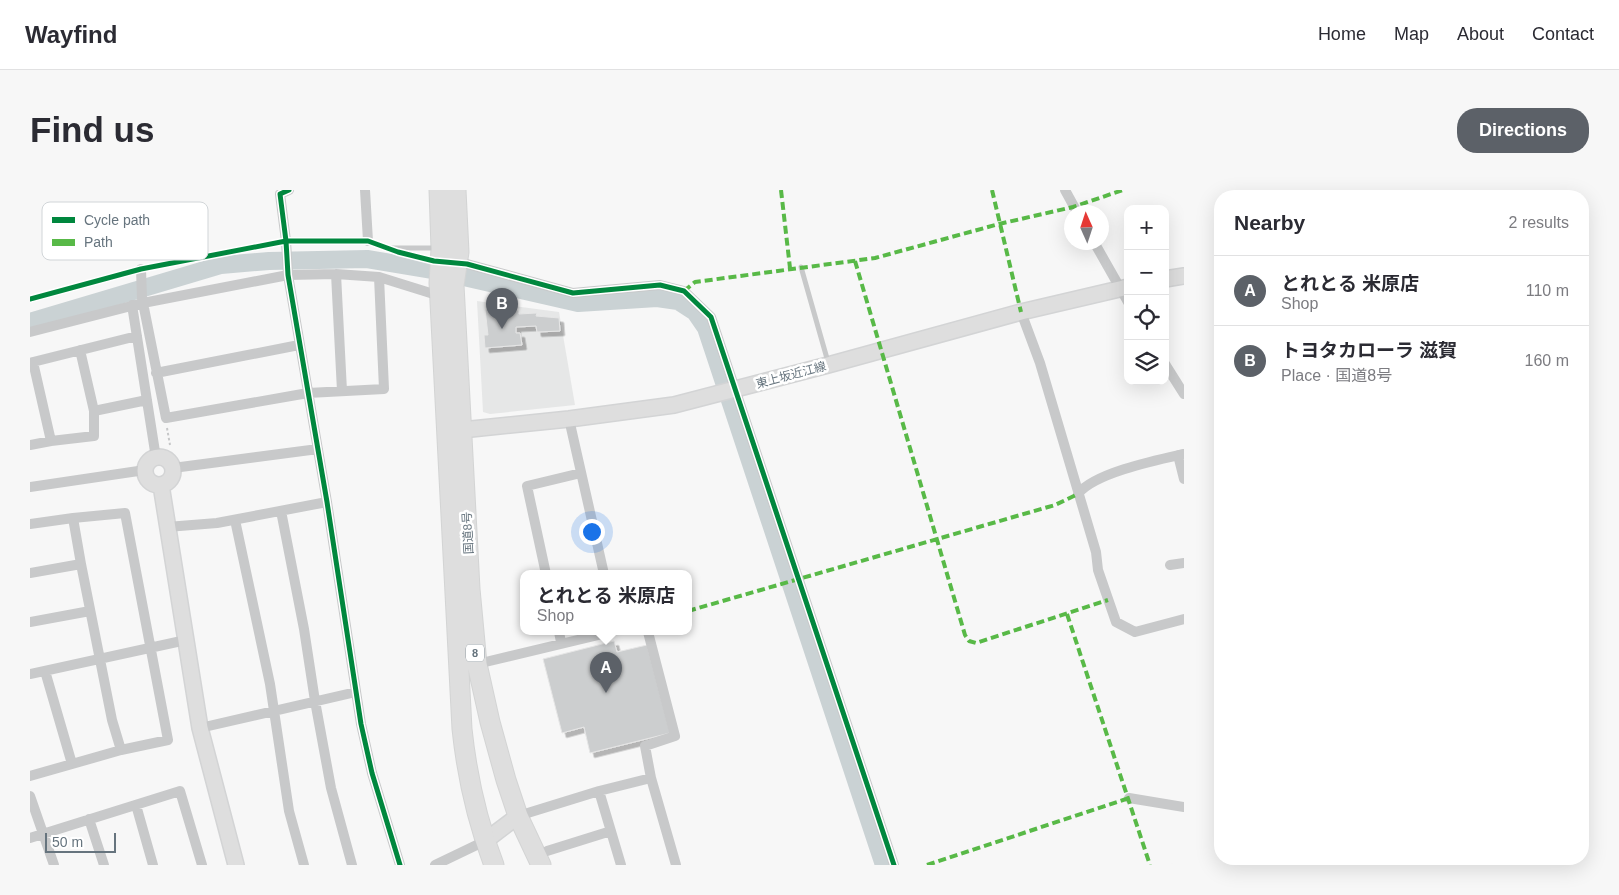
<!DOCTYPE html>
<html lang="en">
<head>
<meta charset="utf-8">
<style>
  body { margin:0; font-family:Helvetica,"Noto Sans JP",sans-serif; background:#f7f7f7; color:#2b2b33 }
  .controls { position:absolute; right:15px; top:15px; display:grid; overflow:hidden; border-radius:10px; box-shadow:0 5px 20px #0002 }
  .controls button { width:45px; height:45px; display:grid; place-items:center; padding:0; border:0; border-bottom:1px solid #e1e1e2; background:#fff; color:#2b2b33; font:25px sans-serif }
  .compass { position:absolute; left:1034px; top:15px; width:45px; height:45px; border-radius:50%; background:#fff; box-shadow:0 5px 20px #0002; rotate:357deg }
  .scale { position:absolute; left:15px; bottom:12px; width:71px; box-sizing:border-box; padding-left:5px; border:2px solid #66747e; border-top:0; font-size:14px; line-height:18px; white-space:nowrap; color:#66747e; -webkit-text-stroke:4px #fff; paint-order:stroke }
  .you { position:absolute; left:561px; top:341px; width:18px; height:18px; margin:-12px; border:4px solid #fff; border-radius:50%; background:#1a73e8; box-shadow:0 0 0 8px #1a73e833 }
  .badge { display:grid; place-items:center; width:32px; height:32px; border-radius:50%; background:#5c6168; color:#fff; font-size:16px; font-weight:700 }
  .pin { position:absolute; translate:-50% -41px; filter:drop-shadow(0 1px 2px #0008) }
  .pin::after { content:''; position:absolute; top:26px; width:18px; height:15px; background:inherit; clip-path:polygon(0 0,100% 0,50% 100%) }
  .popup { position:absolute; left:490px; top:380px; width:172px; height:65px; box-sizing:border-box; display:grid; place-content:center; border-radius:10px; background:#fff; filter:drop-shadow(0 1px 4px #0005); font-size:16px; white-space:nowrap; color:#7c7c81 }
  .popup b { font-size:19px; color:#2b2b33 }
  .popup::after { content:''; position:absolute; left:50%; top:100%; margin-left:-10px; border:10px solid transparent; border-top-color:#fff }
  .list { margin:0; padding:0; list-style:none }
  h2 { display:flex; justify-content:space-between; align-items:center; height:65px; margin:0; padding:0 20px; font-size:21px }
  h2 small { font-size:16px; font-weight:400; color:#7c7c81 }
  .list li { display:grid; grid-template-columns:32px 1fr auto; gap:15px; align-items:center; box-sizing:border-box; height:70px; padding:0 20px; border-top:1px solid #e1e1e2 }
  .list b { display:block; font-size:19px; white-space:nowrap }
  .list p { margin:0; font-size:16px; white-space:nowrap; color:#7c7c81 }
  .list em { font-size:16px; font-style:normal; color:#7c7c81 }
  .icon { flex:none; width:28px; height:28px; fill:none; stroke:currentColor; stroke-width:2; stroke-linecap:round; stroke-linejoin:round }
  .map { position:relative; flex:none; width:1154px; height:675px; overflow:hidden; border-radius:20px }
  header { display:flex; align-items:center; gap:30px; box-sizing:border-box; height:70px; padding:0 25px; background:#fff; border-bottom:1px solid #e1e1e2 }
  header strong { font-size:24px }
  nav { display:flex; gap:28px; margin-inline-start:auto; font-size:18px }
  .intro { display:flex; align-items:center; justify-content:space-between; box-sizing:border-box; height:120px; padding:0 30px }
  h1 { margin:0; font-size:35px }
  .button { padding:12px 22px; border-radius:20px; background:#5c6168; color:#fff; font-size:18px; font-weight:700 }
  main { display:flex; gap:30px; padding:0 30px }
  aside { flex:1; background:#fff; border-radius:20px; box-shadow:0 5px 20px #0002 }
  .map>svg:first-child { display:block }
  .built { fill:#e6e7e7 }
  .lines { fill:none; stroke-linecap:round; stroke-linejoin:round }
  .river { stroke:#cad2d4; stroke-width:18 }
  .building { fill:#cccecf; stroke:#e6e6e6; filter:url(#shadow) }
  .secondary-casing { stroke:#d3d4d5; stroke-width:18 }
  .highway-casing { stroke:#d3d4d4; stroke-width:21 }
  .path { stroke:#c6c7c8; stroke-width:2; stroke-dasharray:2.5 2.5; stroke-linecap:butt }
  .lane { stroke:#c8c9ca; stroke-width:5 }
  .street { stroke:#c8c9ca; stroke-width:10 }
  .secondary { stroke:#dedede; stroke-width:15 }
  .highway { stroke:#dedede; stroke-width:19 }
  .quiet { stroke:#58b947; stroke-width:4; stroke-dasharray:8 4; stroke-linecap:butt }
  .cycleway-casing { stroke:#fff; stroke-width:8 }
  .cycleway { stroke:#00873e; stroke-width:5 }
  .labels { text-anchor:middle; stroke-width:5; stroke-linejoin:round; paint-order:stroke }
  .shield { fill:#fff; stroke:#949ea5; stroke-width:1 }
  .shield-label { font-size:11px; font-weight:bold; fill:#66747e }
  .street-label { font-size:12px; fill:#66747e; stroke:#fff }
  .key { fill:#fff; stroke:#d1d5d8; stroke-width:1 }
  .key-label { font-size:14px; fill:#66747e }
</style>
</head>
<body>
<header>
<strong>Wayfind</strong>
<nav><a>Home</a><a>Map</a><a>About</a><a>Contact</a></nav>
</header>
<div class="intro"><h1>Find us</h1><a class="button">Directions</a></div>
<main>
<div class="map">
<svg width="1154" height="675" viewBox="0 0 1154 675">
  <defs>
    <filter id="shadow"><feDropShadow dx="4.5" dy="4.5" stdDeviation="0" flood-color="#0004"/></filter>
  </defs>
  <rect width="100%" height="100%" fill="#f7f7f7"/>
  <!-- built -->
  <path class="built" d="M447 111 529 122 545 215 460 224 453 222Z"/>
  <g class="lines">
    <!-- river -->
    <path class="river" d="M0 132 191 75 239 71 337 69 403 80 548 113 627 108 648 111 665 122 676 138 854 675"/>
  </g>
  <!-- building -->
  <path class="building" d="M455 119H468V121L489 120V124L507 123 506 126 529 128 530 141 507 142 506 136 486 137V143H490L492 155 455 158 454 145H458Z
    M584 451 587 462 617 455 640 543 560 563 554 537 532 543 513 469Z"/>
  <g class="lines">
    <!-- secondary casing -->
    <g class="secondary-casing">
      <path id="secondary" d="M1135 89 1154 86
        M422 241 539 229 644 215 798 175 991 122 1098 97
        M115 281a14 14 0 1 1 28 0a14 14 0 1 1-28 0Z
        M131 295 170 538 206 675
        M455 651 488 626"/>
    </g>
    <!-- highway casing -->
    <g class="highway-casing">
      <path id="highway" d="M409 0 411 59 409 93 432 539C437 586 447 631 464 675
        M426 0 429 62 424 95 440 399 447 474 460 532 476 590 488 626 511 675"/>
    </g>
    <!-- path -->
    <path class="path" d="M137 238 140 255"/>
    <!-- lane -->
    <path class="lane" d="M356 58H403
      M771 77 798 172"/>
    <!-- street -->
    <path class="street" d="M259 0 250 4 256 51 258 85 297 312 331 534 342 583 370 675
      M335 0 338 51
      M1035 0 1047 22
      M1064 52 1098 112
      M437 74 543 103 630 95 654 101 681 127 864 675
      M111 79 112 108 136 228 278 203 354 199 349 87
      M306 84 312 201
      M102 115 126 268
      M991 122 1010 173 1066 362 1068 380 1086 432 1105 442 1154 429
      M0 142 113 113 258 85 306 84 349 87 410 106
      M50 160 64 221
      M3 172 107 146
      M0 173 3 172 21 251
      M1135 174 1154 204
      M126 183 269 155
      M539 229 574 384
      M0 255 21 251 64 246V221L117 210
      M1148 265 1154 289
      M143 278 288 259
      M0 297 115 280
      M1048 304C1064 283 1127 270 1154 264
      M251 321 274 439 285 511 301 598 322 675
      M205 330 240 494 259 621 274 675
      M0 334 43 328 51 374 0 383
      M137 337 187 333 297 312
      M51 374 82 530 91 560
      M1140 375 1154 373
      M516 384 497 296 551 283
      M0 432 60 421
      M529 442 531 452
      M618 442 645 546 615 556 621 588 646 675
      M447 474 581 442
      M15 481 42 574
      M0 484 156 450
      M170 538 326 502
      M0 586 91 560 138 550 95 323 43 328
      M569 601 591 675
      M0 606 24 675
      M1099 608 1154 617
      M106 615 123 675
      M488 626 569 601 621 588
      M59 629 74 675
      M0 648 150 601 172 675
      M517 661 581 641
      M405 675 455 651"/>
    <!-- secondary -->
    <use href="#secondary" class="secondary"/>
    <!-- highway -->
    <use href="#highway" class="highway"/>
    <!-- quiet -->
    <path class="quiet" d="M751 0 760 78
      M962 0 991 122
      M825 71 935 445 939 451 946 453 1078 410
      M654 101 665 92 845 68 969 34 1043 17 1093 0
      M658 421 1025 315 1048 304
      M1037 424 1120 675
      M897 675 1099 608"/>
    <!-- cycleway casing -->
    <g class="cycleway-casing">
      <path id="cycleway" d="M259 0 250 4 256 51 258 85 297 312 331 534 342 583 370 675
        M0 109 111 79 256 51H338L368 62 404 71 437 74 543 103 630 95 654 101 681 127 864 675"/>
    </g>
    <!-- cycleway -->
    <use href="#cycleway" class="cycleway"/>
  </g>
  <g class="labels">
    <!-- shield labels -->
    <rect class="shield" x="436" y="454.5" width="18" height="17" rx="4"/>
    <g class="shield-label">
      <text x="445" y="467">8</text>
    </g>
    <!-- street labels -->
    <g class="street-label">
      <text transform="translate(761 185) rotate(-15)" y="4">東上坂近江線</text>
      <text transform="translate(438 343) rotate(-93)" y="4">国道8号</text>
    </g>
  </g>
  <!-- legend -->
  <rect x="12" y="12" width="166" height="58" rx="8" class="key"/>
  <rect x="22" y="27" width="23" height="6" fill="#00873e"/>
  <rect x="22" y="49" width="23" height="7" fill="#58b947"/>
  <g class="key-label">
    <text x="54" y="35">Cycle path</text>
    <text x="54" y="57">Path</text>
  </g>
</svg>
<div class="controls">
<button>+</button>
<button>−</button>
<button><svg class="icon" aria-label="locate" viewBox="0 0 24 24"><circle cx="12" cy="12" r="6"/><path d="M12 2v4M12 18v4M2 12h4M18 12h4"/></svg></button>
<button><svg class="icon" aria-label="layers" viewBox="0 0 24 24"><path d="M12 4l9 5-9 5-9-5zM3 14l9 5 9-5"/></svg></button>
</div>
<svg class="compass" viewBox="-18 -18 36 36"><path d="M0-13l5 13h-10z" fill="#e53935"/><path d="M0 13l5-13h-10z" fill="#7c7c81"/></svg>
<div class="scale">50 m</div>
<div class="you"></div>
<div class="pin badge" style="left:576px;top:503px">A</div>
<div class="popup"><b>とれとる 米原店</b>Shop</div>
<div class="pin badge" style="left:472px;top:139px">B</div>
</div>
<aside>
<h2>Nearby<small>2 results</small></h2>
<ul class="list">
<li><span class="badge">A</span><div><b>とれとる 米原店</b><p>Shop</p></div><em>110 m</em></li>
<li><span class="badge">B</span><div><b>トヨタカローラ 滋賀</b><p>Place · 国道8号</p></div><em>160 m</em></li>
</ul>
</aside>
</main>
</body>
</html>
